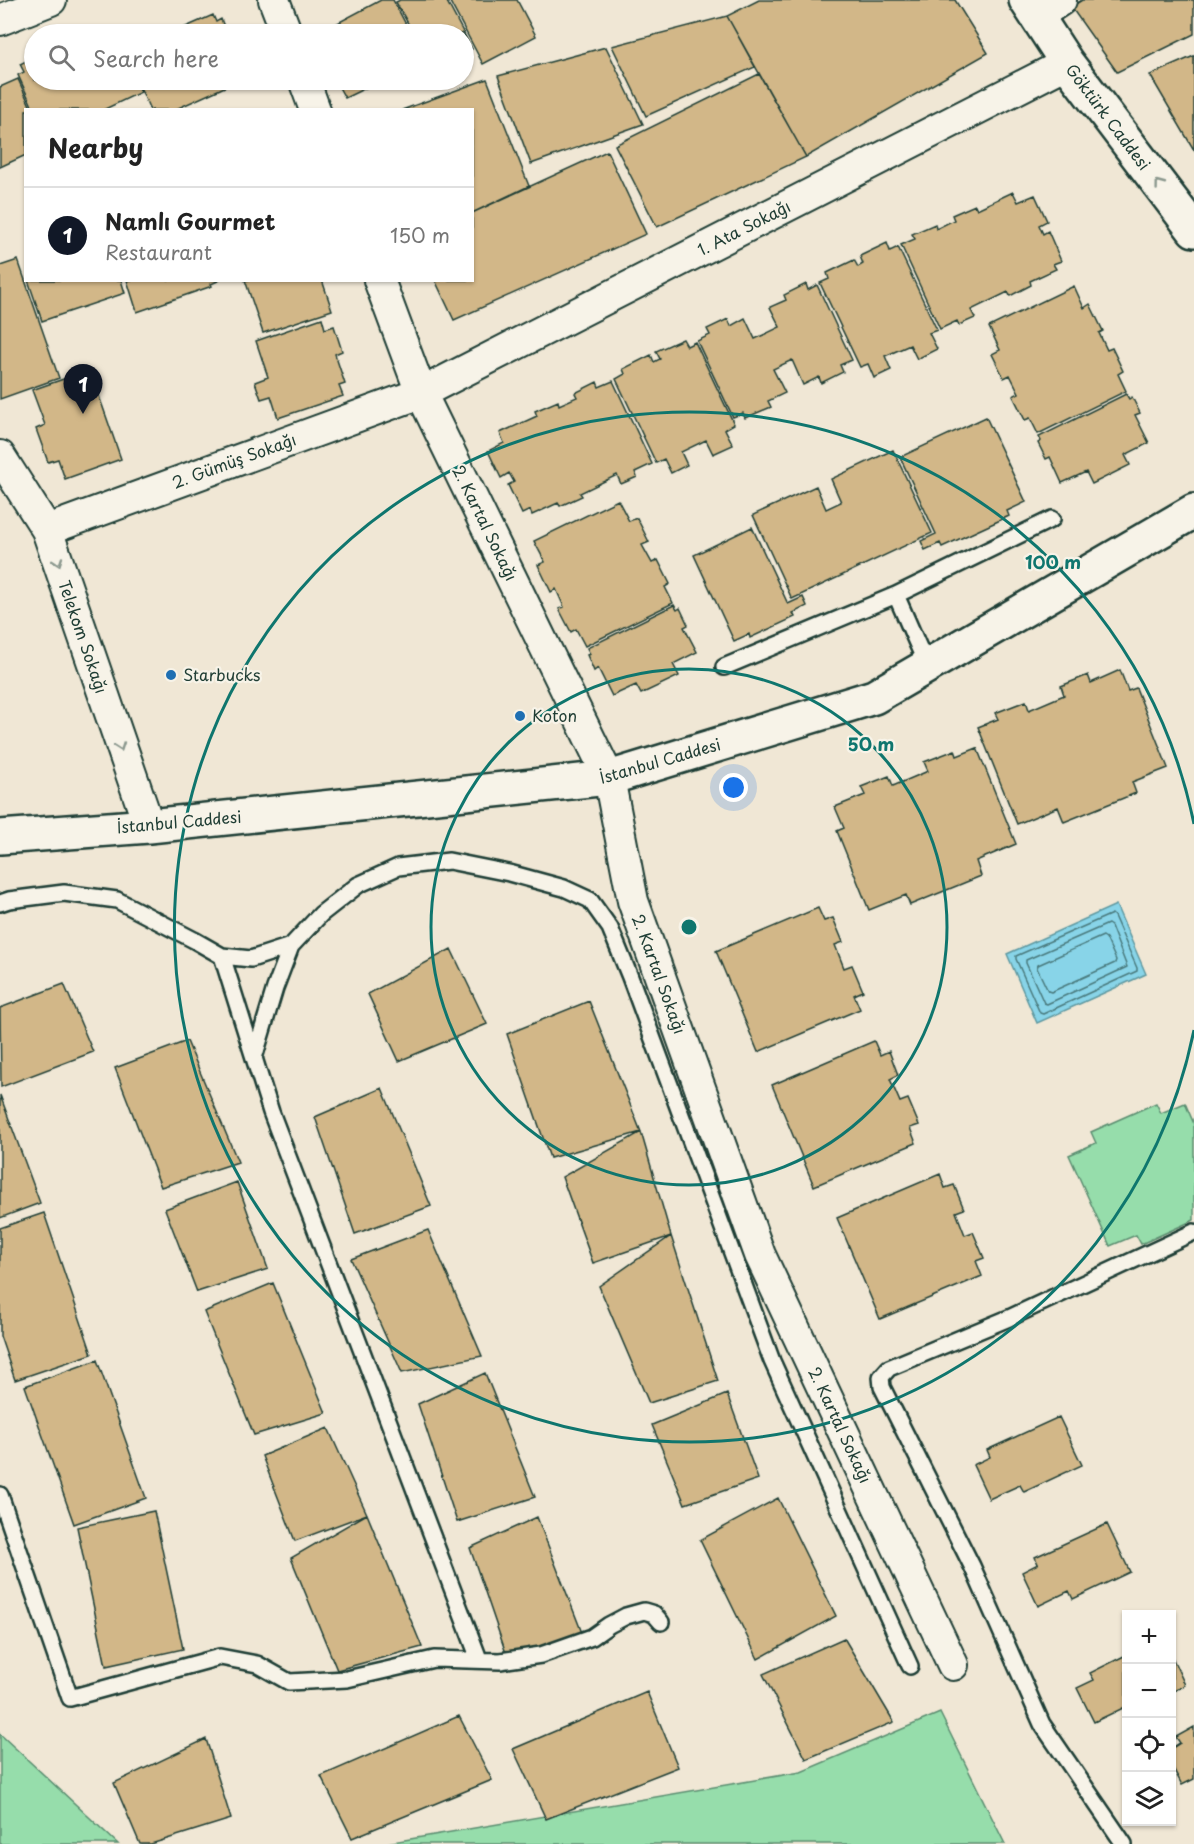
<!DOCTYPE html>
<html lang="en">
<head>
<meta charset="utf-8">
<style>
  body { margin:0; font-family:"Playpen Sans",sans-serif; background:#f6f6f6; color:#222 }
  .controls { position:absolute; right:18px; bottom:18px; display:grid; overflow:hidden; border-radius:0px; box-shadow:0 2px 4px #0004 }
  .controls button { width:54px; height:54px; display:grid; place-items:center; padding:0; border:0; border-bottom:2px solid #e0e0e0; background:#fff; color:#222; font:30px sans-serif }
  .you { position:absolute; left:734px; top:788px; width:21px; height:21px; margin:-15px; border:4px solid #fff; border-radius:50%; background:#1a73e8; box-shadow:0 0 0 9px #1a73e833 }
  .badge { display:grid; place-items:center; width:39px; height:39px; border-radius:50%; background:#111827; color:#fff; font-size:20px; font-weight:700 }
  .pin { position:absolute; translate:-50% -50px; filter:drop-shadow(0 2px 3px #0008) }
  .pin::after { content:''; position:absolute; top:32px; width:21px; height:18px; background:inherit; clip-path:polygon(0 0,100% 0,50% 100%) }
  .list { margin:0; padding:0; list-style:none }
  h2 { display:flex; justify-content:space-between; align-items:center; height:78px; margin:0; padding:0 24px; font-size:26px }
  h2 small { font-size:20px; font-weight:400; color:#767676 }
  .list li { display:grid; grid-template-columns:39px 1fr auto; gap:18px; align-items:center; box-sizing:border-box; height:96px; padding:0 24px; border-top:2px solid #e0e0e0 }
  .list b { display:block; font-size:22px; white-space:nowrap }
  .list p { margin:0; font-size:20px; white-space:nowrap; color:#767676 }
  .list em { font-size:20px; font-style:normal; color:#767676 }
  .icon { flex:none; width:33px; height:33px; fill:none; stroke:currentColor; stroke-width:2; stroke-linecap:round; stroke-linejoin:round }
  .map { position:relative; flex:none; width:1194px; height:1844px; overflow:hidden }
  .search { position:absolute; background:#fff; box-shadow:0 2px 4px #0004; left:24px; top:24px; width:450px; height:66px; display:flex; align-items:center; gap:15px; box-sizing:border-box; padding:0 21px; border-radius:33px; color:#767676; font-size:22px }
  .panel { position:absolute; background:#fff; box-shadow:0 2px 4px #0004; left:24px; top:108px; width:450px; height:174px; border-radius:0px }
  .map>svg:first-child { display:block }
  .green { fill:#96ddab; stroke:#5a8d70; stroke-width:1.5 }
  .water { fill:#88d4e8; stroke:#5e98a0; stroke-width:1.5 }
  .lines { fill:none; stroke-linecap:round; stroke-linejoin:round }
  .shore { stroke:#49797c; stroke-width:1.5 }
  .building { fill:#d2b788; stroke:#1f3d34; stroke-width:1.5 }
  .lane-casing { stroke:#1f3d34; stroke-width:20 }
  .street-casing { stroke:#1f3d34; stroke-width:34 }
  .secondary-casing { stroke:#1f3d34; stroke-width:38 }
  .primary-casing { stroke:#1f3d34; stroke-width:38 }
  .lane { stroke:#f7f3e8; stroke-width:15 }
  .street { stroke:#f7f3e8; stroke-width:30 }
  .secondary { stroke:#f7f3e8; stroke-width:33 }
  .primary { stroke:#f7f3e8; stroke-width:33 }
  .oneway { stroke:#8b988e }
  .ring { fill:none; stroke:#0f766e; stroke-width:3 }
  .poi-dot { fill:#1f6fb2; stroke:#f7f3e8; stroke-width:2 }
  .labels { text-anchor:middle; stroke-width:4.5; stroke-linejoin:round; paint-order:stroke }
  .street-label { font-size:16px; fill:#1f3d34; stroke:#f7f3e8 }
  .poi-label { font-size:16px; fill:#1f3d34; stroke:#f7f3e8; text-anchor:start }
  .centre { fill:#0f766e; stroke:#f7f3e8; stroke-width:3 }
  .ring-label { font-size:18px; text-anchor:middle; font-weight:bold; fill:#0f766e; stroke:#f7f3e8; stroke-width:4.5; stroke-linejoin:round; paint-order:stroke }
</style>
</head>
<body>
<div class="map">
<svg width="1194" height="1844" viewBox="0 0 1194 1844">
  <rect width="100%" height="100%" fill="#f0e7d5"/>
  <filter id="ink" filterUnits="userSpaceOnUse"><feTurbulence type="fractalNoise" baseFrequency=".0167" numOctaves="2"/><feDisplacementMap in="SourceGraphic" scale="12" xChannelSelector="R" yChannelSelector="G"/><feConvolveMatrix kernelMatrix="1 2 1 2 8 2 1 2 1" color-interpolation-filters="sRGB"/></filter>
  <g filter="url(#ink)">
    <!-- green -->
    <path class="green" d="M1156 1103 1161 1113 1185 1103 1194 1124V1220L1141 1244 1136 1235 1110 1246 1069 1155 1096 1143 1091 1132Z
      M940 1713 1005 1844H381L801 1772Z
      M0 1734 118 1844H0Z"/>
    <!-- water -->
    <path class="water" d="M1116 905 1146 974 1037 1023 1007 954Z"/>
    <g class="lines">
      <!-- shore -->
      <path class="shore" d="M1112 914 1114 916 1137 968V971L1043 1014 1040 1013 1016 959V956Z
        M1108 924 1111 926 1127 967 1047 1004 1044 1003 1026 963V960Z
        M1103 936 1106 938 1116 960 1115 963 1051 992 1048 991 1037 968 1038 965Z"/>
    </g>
    <!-- building -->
    <path class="building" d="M381 0H393L411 34H334L330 27Z
      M400 0H446L472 49 464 54V34H414L396 2Z
      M449 0H517L536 36 483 64Z
      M759 0H955L988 53 806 157 727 16Z
      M1082 0H1194V34L1117 72 1071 7Z
      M213 15 216 22 221 19 227 34H170Z
      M727 16 755 67 646 116 612 46Z
      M606 47 643 124 531 164 498 76Z
      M1194 56V150L1150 75Z
      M34 57V80H135L141 92 103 110H34L18 75 24 72 20 64Z
      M759 74 806 157 657 227 615 145Z
      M18 79 32 110H26V155L0 167V87Z
      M487 79 529 186 472 213V110H402Z
      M137 80H240L174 110H150Z
      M335 80H382L345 98Z
      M607 151 646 234 454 320 435 280H472V213Z
      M1013 192 1018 202 1035 195 1047 221 1039 225 1043 234 1048 231 1061 261 1053 264 1056 269 1030 281 1031 285 1010 296 1008 292 971 310 975 318 959 325 957 321 940 329 901 245 915 239 912 234 935 224 936 229 954 220 952 215 975 205 977 209Z
      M887 243 890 251 898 247 937 330 929 333 937 349 917 359 910 345 885 356 891 370 874 378 868 364 860 367 820 283 829 279 827 273 854 260 858 267 863 264 860 256Z
      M18 260 59 378 0 399V266Z
      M28 280H121L125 293 42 321Z
      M127 280H220L211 284 212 286 137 312Z
      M245 280H322L332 310 263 333Z
      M806 284 808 290 817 285 852 360 840 365 843 372 821 383 819 377 803 385 792 360 773 369 785 393 768 401 771 407 745 418 743 413 733 417 697 341 710 335 707 329 728 319 731 326 745 318 755 339 780 327 770 307 786 300 784 295Z
      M1074 286 1084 308 1090 304 1103 331 1099 333 1107 350 1112 348 1123 371 1118 374 1126 391 1038 434 1030 418 1025 420 1013 396 1019 393 1010 375 1004 378 992 354 1000 350 989 327Z
      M322 318 325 329 334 326 342 351 335 354 345 384 339 386 343 396 278 418 271 396 261 399 255 382 268 377 256 341Z
      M683 339 687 346 695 342 734 424 725 429 733 445 713 454 706 440 681 452 687 465 671 473 664 459 656 463 616 379 625 374 623 369 651 355 654 362 660 359 656 351Z
      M75 375 84 398 98 393 121 459 65 479 58 459 48 462 36 429 45 425 32 390Z
      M613 381 652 464 635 472 637 477 621 484 617 475 580 493 582 496 560 506 558 503 532 515 530 510 522 514 508 485 514 482 509 473 501 478 488 451 504 443 500 433 537 416 535 411 558 401 559 405 577 397 575 393 597 382 599 387Z
      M1126 394 1129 399 1132 397 1140 413 1135 415 1149 443 1125 455 1130 465 1092 484 1086 472 1062 483 1050 457 1046 459 1038 443 1041 441 1039 437Z
      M986 417 1026 502 1007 511 1009 516 942 547 940 543 925 550 921 541 936 534 900 457Z
      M893 450 932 533 792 599 753 515 816 486 826 509 841 502 831 479Z
      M618 500 629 521 637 518 649 542 642 545 652 563 658 560 670 584 665 587 673 603 585 646 576 629 571 632 559 609 564 607 556 589 551 592 538 565 545 562 534 541Z
      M752 527 788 604 803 597 807 606 793 613 795 617 750 638 749 634 734 641 694 555Z
      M674 605 677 610 680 608 688 625 684 627 697 652 673 664 679 676 641 694 636 685 612 696 598 668 594 671 587 655 590 654 587 648Z
      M1120 670 1128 691 1136 688 1168 768 1132 782 1136 793 1064 822 1058 807 1017 824 978 727 998 719 995 713 1026 701 1029 710 1064 695 1061 686 1088 675 1091 683Z
      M977 748 1016 844 976 861 981 876 910 905 906 895 869 910 837 831 844 828 835 807 865 795 861 787 889 776 893 786 928 771 924 762 955 750 957 756Z
      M818 908 824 921 833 918 843 942 835 945 844 968 852 965 863 991 854 995 860 1009 758 1052 716 951Z
      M451 949 487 1024 399 1061 368 994Z
      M64 984 93 1052 1 1087 0 1008Z
      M589 1001 641 1132 550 1158 507 1034Z
      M187 1041 238 1162 161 1187 115 1068Z
      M874 1041 880 1055 889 1051 898 1075 890 1079 900 1102 908 1099 919 1125 910 1128 916 1143 814 1186 772 1085Z
      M382 1088 431 1206 355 1234 315 1117Z
      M0 1095 40 1203 0 1218Z
      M641 1132 671 1236 593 1263 562 1177Z
      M940 1174 945 1188 954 1185 964 1209 956 1212 965 1235 973 1232 984 1258 976 1261 982 1276 880 1319 837 1218Z
      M237 1182 268 1269 197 1292 165 1209Z
      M44 1213 92 1354 15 1380 0 1336V1228Z
      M428 1230 482 1356 402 1373 351 1259Z
      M671 1236 718 1381 649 1403 599 1286Z
      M273 1283 326 1413 254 1435 204 1312Z
      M97 1360 146 1498 74 1524 25 1386Z
      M485 1373 535 1497 457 1522 418 1404Z
      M727 1394 758 1479 685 1504 652 1425Z
      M1059 1417 1082 1465 1024 1492 1020 1485 989 1499 973 1465 990 1457 987 1450Z
      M328 1428 367 1514 295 1541 262 1456Z
      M778 1498 836 1616 758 1659 700 1540Z
      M154 1511 183 1649 106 1666 77 1527Z
      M367 1514 422 1647 337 1670 291 1558Z
      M537 1517 584 1638 508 1659 470 1548Z
      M1107 1524 1130 1572 1073 1599 1069 1591 1038 1606 1022 1572 1038 1564 1035 1557Z
      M844 1638 894 1722 806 1759 763 1674Z
      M1126 1655V1710L1125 1707 1094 1722 1077 1688 1094 1680 1090 1673Z
      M1172 1657 1185 1685 1172 1692Z
      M647 1692 678 1767 546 1819 513 1749Z
      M459 1716 492 1780 352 1838 321 1776Z
      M1194 1727V1779L1182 1785 1172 1766V1748L1180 1743 1176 1737Z
      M206 1739 231 1819 151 1844H140L114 1783Z"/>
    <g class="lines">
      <!-- lane casing -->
      <g class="lane-casing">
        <path id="lane" d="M927 666 896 595 1052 519
          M724 667 896 595
          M0 903 9 900 64 893 117 900 194 940 222 956 251 959 291 946 321 914 358 885 398 867 449 861 509 873 564 888 590 900 610 928 630 977 772 1361 910 1666
          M222 956 271 1112 479 1659
          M254 1058 275 988 291 946
          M0 1495 70 1698 220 1657 257 1664 289 1682 347 1679 434 1659 500 1661 541 1655 592 1637 609 1625 626 1616 644 1611 654 1614 661 1622
          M1124 1844 1042 1724 972 1566 882 1387 881 1377 889 1368 1009 1318 1194 1232"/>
      </g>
      <!-- street casing -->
      <g class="street-casing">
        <path id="street" d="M274 0 287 34
          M1037 16 1061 0
          M0 20 51 0
          M304 80 315 110
          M379 280 421 393 609 778 633 901 760 1255 953 1665
          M0 456 47 530 149 826
          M47 530 421 393 1067 63"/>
      </g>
      <!-- secondary casing -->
      <g class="secondary-casing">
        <path id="secondary" d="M1026 0 1067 63 1194 230"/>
      </g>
      <!-- primary casing -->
      <g class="primary-casing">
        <path id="primary" d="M0 837 149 826 609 778 874 697 1194 511"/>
      </g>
      <!-- lane -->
      <use href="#lane" class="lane"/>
      <!-- street -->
      <use href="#street" class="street"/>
      <!-- secondary -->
      <use href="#secondary" class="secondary"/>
      <!-- primary -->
      <use href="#primary" class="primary"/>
    </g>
    <!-- one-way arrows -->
    <defs><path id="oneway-chevron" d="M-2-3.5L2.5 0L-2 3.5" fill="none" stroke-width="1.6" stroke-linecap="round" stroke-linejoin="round" transform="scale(1.5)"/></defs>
    <g class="oneway">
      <use href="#oneway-chevron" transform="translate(1159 184) rotate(-127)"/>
      <use href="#oneway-chevron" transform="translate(58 562) rotate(71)"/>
      <use href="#oneway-chevron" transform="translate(120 747) rotate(71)"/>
    </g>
  </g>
  <!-- distance rings -->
  <g class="ring">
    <circle cx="689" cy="927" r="258"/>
    <path d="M1194 1030A515 515 0 1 1 1194 824"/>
  </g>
  <!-- markers -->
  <g class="poi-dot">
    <circle cx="171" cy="675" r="6"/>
    <circle cx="520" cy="716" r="6"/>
  </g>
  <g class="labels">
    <!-- street labels -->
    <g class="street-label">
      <text transform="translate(1108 117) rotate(53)" y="6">Göktürk Caddesi</text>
      <text transform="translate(744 228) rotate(-27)" y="6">1. Ata Sokağı</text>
      <text transform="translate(234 461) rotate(-20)" y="6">2. Gümüş Sokağı</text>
      <text transform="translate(485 523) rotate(64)" y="6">2. Kartal Sokağı</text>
      <text transform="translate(83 637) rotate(71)" y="6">Telekom Sokağı</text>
      <text transform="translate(660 761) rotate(-16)" y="6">İstanbul Caddesi</text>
      <text transform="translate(179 822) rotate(-5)" y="6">İstanbul Caddesi</text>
      <text transform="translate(659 974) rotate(70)" y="6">2. Kartal Sokağı</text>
      <text transform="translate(840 1425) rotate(65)" y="6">2. Kartal Sokağı</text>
    </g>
    <!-- poi labels -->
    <g class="poi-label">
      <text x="183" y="681">Starbucks</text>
      <text x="532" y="722">Koton</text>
    </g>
  </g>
  <circle cx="689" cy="927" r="9" class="centre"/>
  <g class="ring-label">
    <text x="1053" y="569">100 m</text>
    <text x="871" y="751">50 m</text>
  </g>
</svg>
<div class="controls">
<button>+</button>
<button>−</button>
<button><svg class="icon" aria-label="locate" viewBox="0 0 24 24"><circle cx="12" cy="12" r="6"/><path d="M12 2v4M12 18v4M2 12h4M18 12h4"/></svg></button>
<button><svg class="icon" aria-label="layers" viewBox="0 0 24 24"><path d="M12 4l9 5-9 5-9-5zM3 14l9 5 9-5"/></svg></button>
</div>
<div class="you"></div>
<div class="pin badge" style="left:83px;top:414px">1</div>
<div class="search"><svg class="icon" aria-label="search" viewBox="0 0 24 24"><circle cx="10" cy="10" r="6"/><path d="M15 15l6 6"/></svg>Search here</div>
<section class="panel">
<h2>Nearby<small></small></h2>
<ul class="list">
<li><span class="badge">1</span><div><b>Namlı Gourmet</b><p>Restaurant</p></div><em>150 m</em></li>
</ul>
</section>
</div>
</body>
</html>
